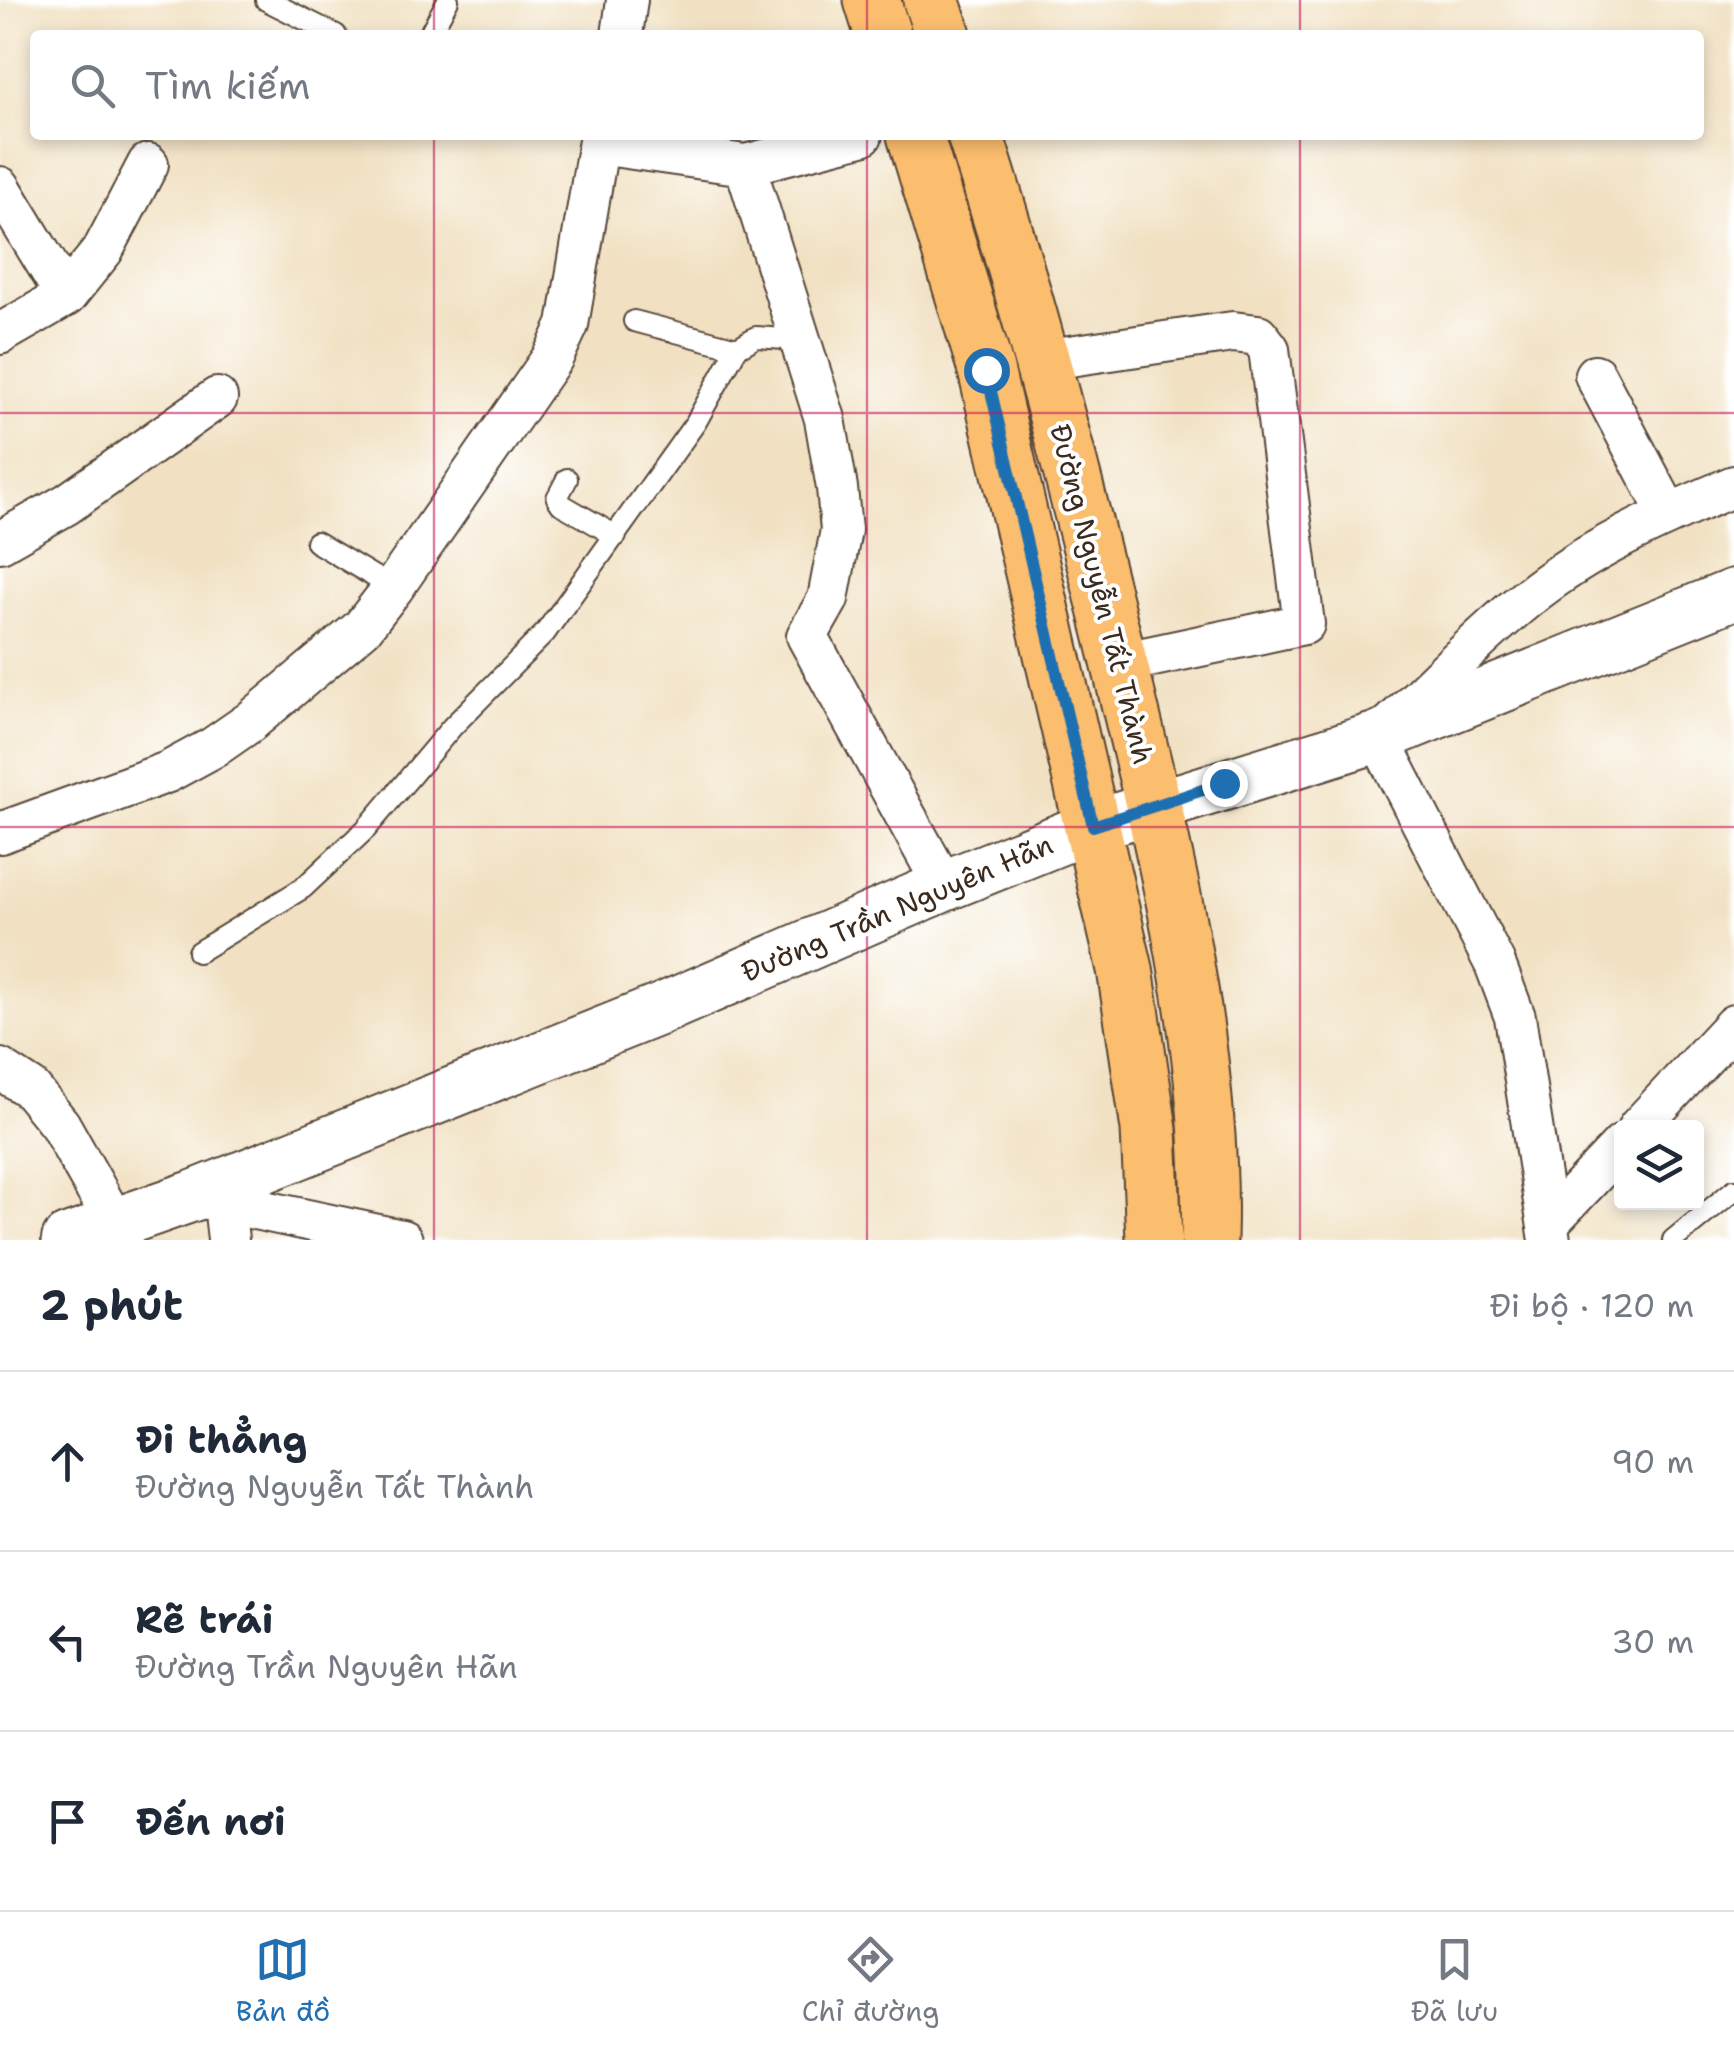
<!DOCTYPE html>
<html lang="vi">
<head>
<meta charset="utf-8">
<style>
  body { margin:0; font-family:"Shantell Sans",sans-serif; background:#f6f6f7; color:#1f2937 }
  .controls { position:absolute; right:30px; bottom:30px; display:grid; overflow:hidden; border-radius:10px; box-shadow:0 5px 15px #0003 }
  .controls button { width:90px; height:90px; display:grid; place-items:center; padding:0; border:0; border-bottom:2px solid #e0e1e3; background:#fff; color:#1f2937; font:50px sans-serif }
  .stop { position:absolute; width:30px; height:30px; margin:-22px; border:8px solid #1f6fb2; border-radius:50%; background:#fff }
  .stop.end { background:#1f6fb2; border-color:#fff; box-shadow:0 2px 10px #0008 }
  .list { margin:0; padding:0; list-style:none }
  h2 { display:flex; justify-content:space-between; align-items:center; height:130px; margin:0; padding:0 40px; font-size:42px }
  h2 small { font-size:32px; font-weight:400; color:#747a83 }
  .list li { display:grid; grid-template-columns:65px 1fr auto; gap:30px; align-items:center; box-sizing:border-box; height:180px; padding:0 40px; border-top:2px solid #e0e1e3 }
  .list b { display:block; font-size:38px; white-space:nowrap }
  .list p { margin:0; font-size:32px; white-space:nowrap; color:#747a83 }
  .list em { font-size:32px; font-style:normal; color:#747a83 }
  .icon { flex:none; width:55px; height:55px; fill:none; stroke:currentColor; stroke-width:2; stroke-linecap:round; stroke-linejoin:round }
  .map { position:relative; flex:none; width:1734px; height:1240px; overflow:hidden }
  .search { position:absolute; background:#fff; box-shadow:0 5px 15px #0003; left:30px; right:30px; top:30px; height:110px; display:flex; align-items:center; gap:25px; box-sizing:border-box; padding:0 35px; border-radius:10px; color:#747a83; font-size:38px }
  .sheet { height:670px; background:#fff }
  nav { display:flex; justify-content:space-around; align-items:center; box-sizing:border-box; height:140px; border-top:2px solid #e0e1e3; background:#fff; font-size:28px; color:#747a83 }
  nav a { display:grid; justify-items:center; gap:5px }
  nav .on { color:#1f6fb2 }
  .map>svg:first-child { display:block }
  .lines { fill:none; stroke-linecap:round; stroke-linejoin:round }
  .service-casing { stroke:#564537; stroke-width:24 }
  .minor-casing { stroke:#564537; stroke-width:44 }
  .tertiary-casing { stroke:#564537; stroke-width:54 }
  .primary-casing { stroke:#564537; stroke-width:59 }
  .service { stroke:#fff; stroke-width:20 }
  .minor { stroke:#fff; stroke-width:40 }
  .tertiary { stroke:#fff; stroke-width:50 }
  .primary { stroke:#fbbd6e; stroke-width:55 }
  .route { stroke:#1f6fb2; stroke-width:12 }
  .grid { fill:none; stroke:#c2185b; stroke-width:2.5; stroke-opacity:0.55 }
  .labels { text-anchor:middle; stroke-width:8; stroke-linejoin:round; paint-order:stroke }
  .street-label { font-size:28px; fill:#3b2a1e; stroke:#fff }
</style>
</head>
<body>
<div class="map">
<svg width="1734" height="1240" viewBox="0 0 1734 1240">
  <rect width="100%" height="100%" fill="#fff"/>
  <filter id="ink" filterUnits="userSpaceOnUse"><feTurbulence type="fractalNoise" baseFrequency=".01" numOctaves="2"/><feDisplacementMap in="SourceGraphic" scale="20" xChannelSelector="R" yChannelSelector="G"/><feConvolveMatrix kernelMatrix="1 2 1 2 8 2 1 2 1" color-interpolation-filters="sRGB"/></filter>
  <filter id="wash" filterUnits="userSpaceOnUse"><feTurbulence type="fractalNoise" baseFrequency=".0048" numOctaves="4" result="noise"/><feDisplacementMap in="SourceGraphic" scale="40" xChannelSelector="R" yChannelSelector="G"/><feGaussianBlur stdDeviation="2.25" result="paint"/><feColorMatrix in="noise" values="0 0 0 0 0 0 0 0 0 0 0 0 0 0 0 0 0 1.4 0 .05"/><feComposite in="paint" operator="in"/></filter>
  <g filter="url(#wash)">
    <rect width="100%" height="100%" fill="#f1e1c2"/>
  </g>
  <g filter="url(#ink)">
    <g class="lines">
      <!-- service casing -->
      <g class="service-casing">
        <path id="service" d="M266 0 336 35
          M429 35 448 0
          M634 321 737 348
          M567 479 557 498 561 504 616 536
          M316 542 393 588
          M198 952 303 888 366 829 452 727 545 633 696 422 737 348 756 337 799 340
          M1673 1240 1734 1190"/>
      </g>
      <!-- minor casing -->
      <g class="minor-casing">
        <path id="minor" d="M622 35 627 0
          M599 144 745 165 862 135
          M745 165 825 419 837 488 841 530 828 599 807 636 944 886
          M0 187 66 296 0 334
          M66 296 103 250 148 164
          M1042 360 1233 332 1258 335 1269 349 1304 624 1120 663
          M1595 375 1668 513
          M0 542 67 504 217 398
          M0 833 168 772 214 747 250 722 362 628 393 588 553 357 568 325 600 135
          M0 1069 31 1089 60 1125 115 1223
          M1638 1128 1734 1025
          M193 1196 402 1240
          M224 1203 228 1240
          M1549 1222 1622 1145
          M1550 1240 1515 1017 1495 964 1378 737C1427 692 1473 642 1525 600 1587 549 1661 517 1734 486"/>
      </g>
      <!-- tertiary casing -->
      <g class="tertiary-casing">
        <path id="tertiary" d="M67 1240 193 1196 661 1009 944 886 1093 826 1378 737 1734 594"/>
      </g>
      <!-- primary casing -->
      <g class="primary-casing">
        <path id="primary" d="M872 0 883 35
          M931 0 943 35
          M915 135 986 370 1125 969 1149 1129 1154 1240
          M975 135C1032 313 1078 493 1122 674 1166 855 1215 1053 1209 1240"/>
      </g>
      <!-- service -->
      <use href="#service" class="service"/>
      <!-- minor -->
      <use href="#minor" class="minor"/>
      <!-- tertiary -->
      <use href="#tertiary" class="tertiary"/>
      <!-- primary -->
      <use href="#primary" class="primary"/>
    </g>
  </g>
  <g class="lines" filter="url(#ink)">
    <!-- route -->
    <path class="route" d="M986 370 1093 826 1224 783"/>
  </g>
  <!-- grid -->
  <path class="grid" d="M434 0V35M867 0V35M1300 0V35M434 135V1240M867 135V1240M1300 135V1240M0 413H1734M0 827H1734"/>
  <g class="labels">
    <!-- street labels -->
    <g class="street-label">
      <text transform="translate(1102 594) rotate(76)" y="10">Đường Nguyễn Tất Thành</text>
      <text transform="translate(897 908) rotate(-23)" y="10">Đường Trần Nguyên Hãn</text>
    </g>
  </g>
</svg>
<div class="controls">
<button><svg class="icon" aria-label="layers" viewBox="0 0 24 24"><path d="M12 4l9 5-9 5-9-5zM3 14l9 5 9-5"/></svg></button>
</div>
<div class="stop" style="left:986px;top:370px"></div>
<div class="stop end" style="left:1224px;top:783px"></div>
<div class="search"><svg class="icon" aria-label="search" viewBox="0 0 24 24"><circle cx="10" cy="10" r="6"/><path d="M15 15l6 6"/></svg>Tìm kiếm</div>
</div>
<section class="sheet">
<h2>2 phút<small>Đi bộ · 120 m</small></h2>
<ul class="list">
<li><svg class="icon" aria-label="ahead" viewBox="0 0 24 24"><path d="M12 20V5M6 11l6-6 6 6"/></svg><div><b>Đi thẳng</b><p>Đường Nguyễn Tất Thành</p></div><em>90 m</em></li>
<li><svg class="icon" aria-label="left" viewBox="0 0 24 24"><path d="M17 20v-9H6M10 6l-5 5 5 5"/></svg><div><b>Rẽ trái</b><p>Đường Trần Nguyên Hãn</p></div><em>30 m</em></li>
<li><svg class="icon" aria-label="arrive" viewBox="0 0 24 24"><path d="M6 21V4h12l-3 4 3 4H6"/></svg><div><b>Đến nơi</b></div></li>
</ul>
</section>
<nav>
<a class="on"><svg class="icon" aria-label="map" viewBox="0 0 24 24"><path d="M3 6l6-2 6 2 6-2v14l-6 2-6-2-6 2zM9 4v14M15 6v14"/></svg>Bản đồ</a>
<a><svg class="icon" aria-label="directions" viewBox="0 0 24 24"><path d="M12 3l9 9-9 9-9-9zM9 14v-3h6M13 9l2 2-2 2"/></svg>Chỉ đường</a>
<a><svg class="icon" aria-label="saved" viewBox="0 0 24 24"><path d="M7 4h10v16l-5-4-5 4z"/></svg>Đã lưu</a>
</nav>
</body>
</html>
